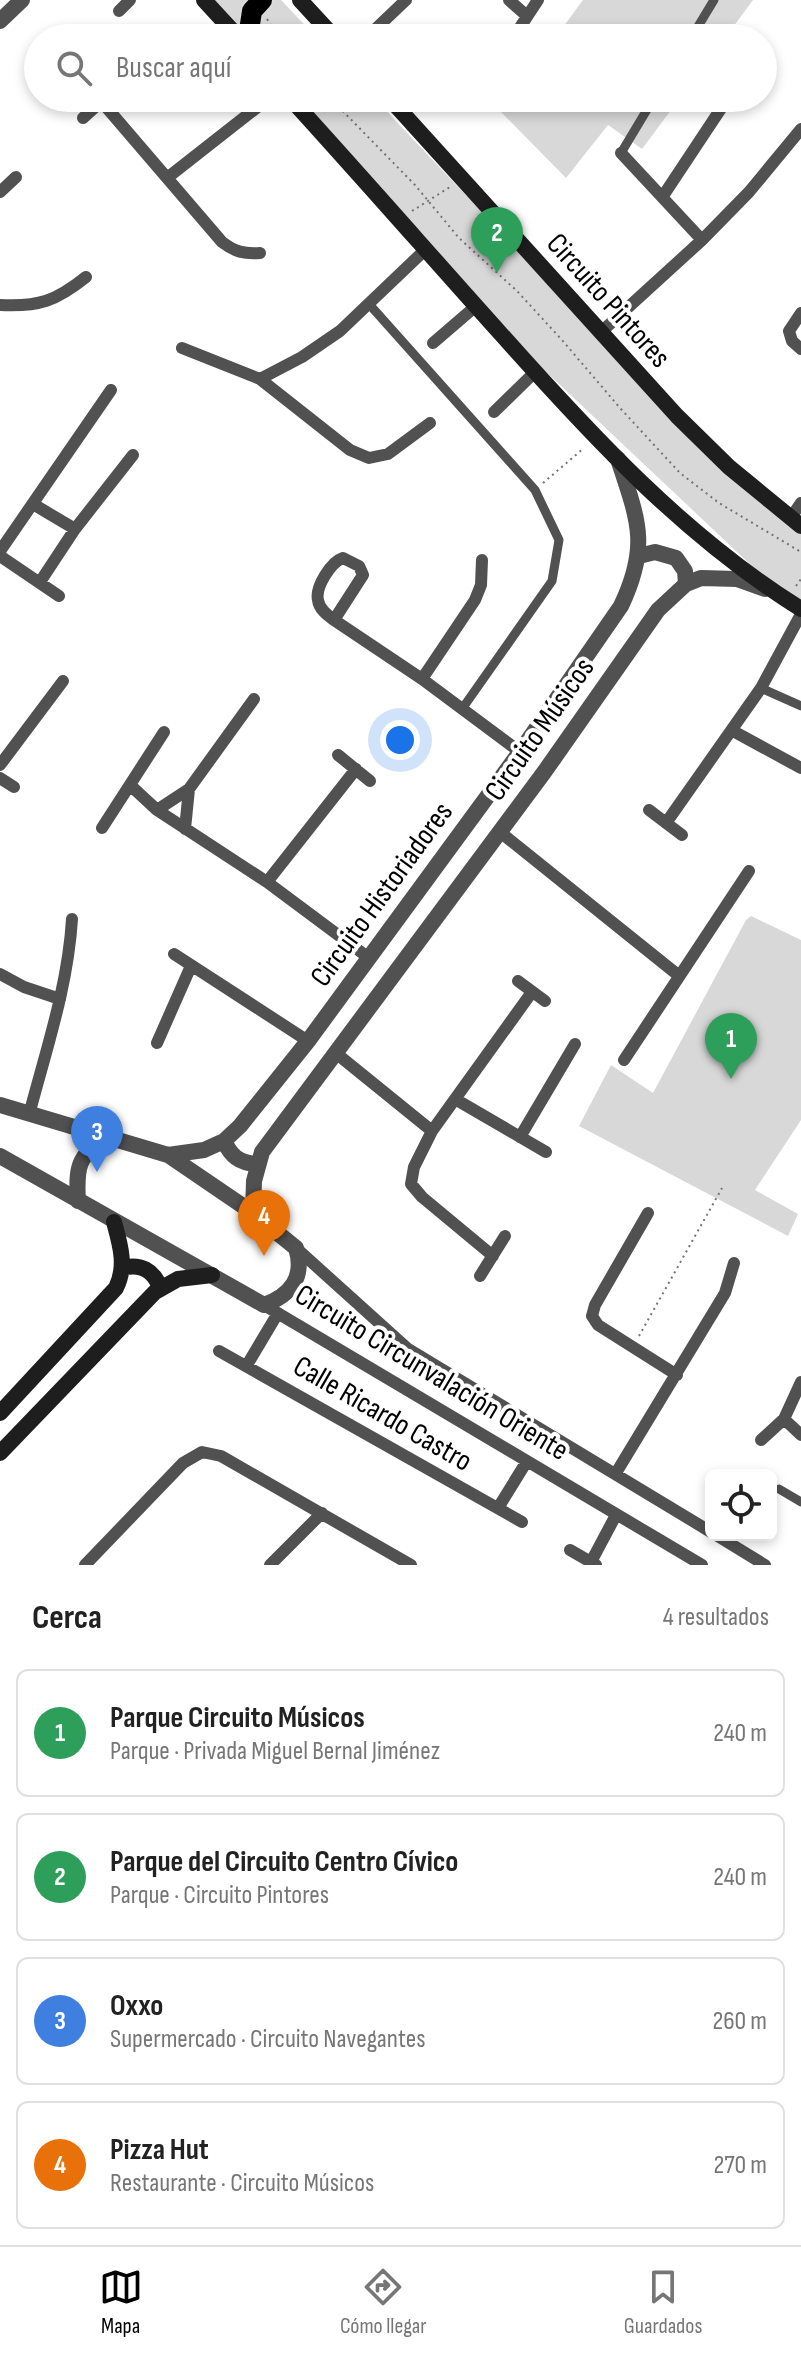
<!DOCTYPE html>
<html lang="es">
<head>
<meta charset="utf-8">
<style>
  body { margin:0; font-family:"Sofia Sans Condensed",sans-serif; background:#f2f2f2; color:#222 }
  .controls { position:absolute; right:24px; bottom:24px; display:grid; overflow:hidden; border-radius:12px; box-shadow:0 4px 12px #0003 }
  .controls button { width:72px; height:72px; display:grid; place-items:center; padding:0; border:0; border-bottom:2px solid #e0e0e0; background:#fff; color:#222; font:40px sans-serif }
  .you { position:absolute; left:400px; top:740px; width:28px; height:28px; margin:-20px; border:6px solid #fff; border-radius:50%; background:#1a73e8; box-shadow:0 0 0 12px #1a73e833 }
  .badge { display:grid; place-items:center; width:52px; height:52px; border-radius:50%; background:#000; color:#fff; font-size:26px; font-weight:700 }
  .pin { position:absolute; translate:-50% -66px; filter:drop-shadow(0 2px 4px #0008) }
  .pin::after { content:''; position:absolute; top:42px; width:28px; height:24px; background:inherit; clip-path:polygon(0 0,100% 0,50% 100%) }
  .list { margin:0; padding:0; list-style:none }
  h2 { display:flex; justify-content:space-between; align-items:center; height:104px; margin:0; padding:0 32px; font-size:34px }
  h2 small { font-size:26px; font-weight:400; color:#767676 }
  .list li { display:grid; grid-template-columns:52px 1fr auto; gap:24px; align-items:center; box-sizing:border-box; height:128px; margin:0 16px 16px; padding:0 16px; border:2px solid #e0e0e0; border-radius:12px }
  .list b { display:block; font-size:30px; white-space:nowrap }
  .list p { margin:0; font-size:26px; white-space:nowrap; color:#767676 }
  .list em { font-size:26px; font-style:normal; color:#767676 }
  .icon { flex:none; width:44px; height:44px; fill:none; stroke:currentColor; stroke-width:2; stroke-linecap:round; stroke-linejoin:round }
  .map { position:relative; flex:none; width:801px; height:1565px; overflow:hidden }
  .search { position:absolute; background:#fff; box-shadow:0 4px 12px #0003; left:24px; right:24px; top:24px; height:88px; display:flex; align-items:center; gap:20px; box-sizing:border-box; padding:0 28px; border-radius:44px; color:#767676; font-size:30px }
  .sheet { height:680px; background:#fff }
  nav { display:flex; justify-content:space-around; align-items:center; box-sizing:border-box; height:112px; border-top:2px solid #e0e0e0; background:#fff; font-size:22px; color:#767676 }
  nav a { display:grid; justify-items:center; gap:4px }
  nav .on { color:#000 }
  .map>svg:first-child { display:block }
  .green { fill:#d8d8d8 }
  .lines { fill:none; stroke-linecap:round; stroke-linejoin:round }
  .primary-casing { stroke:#dbdbdb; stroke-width:24 }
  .path { stroke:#737373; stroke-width:2; stroke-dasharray:2 4; stroke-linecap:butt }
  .pedestrian { stroke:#515151; stroke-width:9 }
  .minor { stroke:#515151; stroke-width:12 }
  .tertiary { stroke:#515151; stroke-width:16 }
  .secondary { stroke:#1e1e1e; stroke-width:16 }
  .primary { stroke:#000; stroke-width:20 }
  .labels { text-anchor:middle; stroke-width:8; stroke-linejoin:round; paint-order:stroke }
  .street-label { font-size:30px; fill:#000; stroke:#fff }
</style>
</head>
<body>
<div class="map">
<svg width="801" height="1565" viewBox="0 0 801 1565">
  <rect width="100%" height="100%" fill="#fff"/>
  <!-- green -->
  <path class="green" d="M209 0H281L317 38H243Z
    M583 0H753L725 38H555Z
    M298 98H374L675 416 801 531V601L771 584 542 368Z
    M512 98H680L642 149 608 125 566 178 501 112Z
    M751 916 801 940V1120L755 1190 798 1214 788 1236 579 1126 611 1065 653 1093 746 920Z"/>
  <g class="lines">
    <!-- primary casing -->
    <g class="primary-casing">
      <path id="primary" d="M248 38 252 11 262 0"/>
    </g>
    <!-- path -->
    <path class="path" d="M267 19 279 38
      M330 98 415 185 459 238 517 291 562 340 620 408 680 473 719 503 801 552
      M412 211 450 187
      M543 483 584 448
      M796 586 801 579
      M639 1336 722 1188"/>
    <!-- pedestrian -->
    <path class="pedestrian" d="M691 38 714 0
      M621 153 654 98
      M369 304 535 490 559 540 552 581 462 709
      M761 688 801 706
      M779 1489 801 1502"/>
    <!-- minor -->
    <path class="minor" d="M509 0 527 16
      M119 11 130 0
      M366 38 406 0
      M513 38 538 0
      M101 101 222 242C235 252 244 254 260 253
      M83 118 105 98
      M621 153 702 240
      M167 178 269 98
      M0 192 16 177
      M663 196 728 98
      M0 305C39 307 56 301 86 277
      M801 313 789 331 792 341 801 349
      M600 333 702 240 749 192 801 129
      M433 343 476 306
      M182 348 260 379 350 450 369 458 388 454 430 423
      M260 379 302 357 340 331 426 249
      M494 412 535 372
      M33 504 75 529
      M790 519 801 503
      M0 551 111 390
      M0 556 59 596
      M40 582 75 529 133 455
      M334 620 363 575 359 566 343 558C331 562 315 587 318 600 319 609 327 615 334 620L422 679 520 752
      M422 679 475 600 481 585 482 560
      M733 731 801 768
      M338 755 370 781
      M0 765 63 681
      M0 778 14 787
      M130 785 157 810 267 882 369 958
      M157 810 189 789 254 699
      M649 810 682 835
      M666 823 761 688 801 614
      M102 828 164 732
      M185 829 189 789
      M500 832 678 975
      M267 882 356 769
      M174 954 308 1041
      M0 974 24 987 60 999
      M518 981 545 1001
      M157 1043 191 966
      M337 1054 432 1131
      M624 1060 749 871
      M455 1099 546 1152
      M29 1115C46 1050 68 986 72 919
      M520 1137 575 1044
      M648 1213 595 1305 592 1316 598 1325 677 1375
      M296 1248 408 1349 711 1532
      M493 1256 422 1197 411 1184 414 1167 432 1131 532 992
      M480 1276 505 1236
      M264 1305 702 1565
      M219 1351 522 1522
      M247 1365 278 1313
      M784 1419 801 1435
      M761 1440 784 1419 801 1382
      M616 1473 725 1293 734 1263
      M498 1508 527 1461
      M716 1535 765 1565
      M570 1550 596 1565
      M591 1562 616 1515
      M85 1565 183 1463 202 1452 221 1456 411 1565
      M270 1565 322 1513"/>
    <!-- tertiary -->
    <path class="tertiary" d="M0 21 22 0
      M639 556 655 552 676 558 685 571 686 584
      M0 1105 168 1155 204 1150 224 1141 240 1126 308 1041 520 752 621 606C650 545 638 520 618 459
      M224 1141C231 1156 239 1163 257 1164
      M0 1156 264 1305C291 1295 305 1277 296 1248L253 1213 168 1155
      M78 1201C76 1169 77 1153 109 1138
      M253 1213 254 1181 262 1152 545 771 658 610 686 584 701 578 737 579 765 589"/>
    <!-- secondary -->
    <path class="secondary" d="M204 0 239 38
      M300 0 335 38
      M290 98C361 176 431 256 501 334 591 435 685 537 801 609
      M389 98 677 416 729 467 801 526
      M122 1268C140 1263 154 1270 160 1288
      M0 1413 116 1288C127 1266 120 1244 114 1222
      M0 1453 155 1292 178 1279 212 1275"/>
    <!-- primary -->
    <use href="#primary" class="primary"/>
  </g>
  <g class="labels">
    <!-- street labels -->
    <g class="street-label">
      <text transform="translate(609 300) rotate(48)" y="10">Circuito Pintores</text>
      <text transform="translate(539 729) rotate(-55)" y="10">Circuito Músicos</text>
      <text transform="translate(381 894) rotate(-54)" y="10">Circuito Historiadores</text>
      <text transform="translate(432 1372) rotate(31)" y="10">Circuito Circunvalación Oriente</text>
      <text transform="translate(383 1413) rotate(30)" y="10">Calle Ricardo Castro</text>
    </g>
  </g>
</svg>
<div class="controls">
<button><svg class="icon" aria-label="locate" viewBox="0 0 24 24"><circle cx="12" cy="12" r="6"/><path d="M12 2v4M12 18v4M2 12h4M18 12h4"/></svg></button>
</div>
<div class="you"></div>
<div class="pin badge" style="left:731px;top:1079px;background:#2e9e5b">1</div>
<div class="pin badge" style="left:497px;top:273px;background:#2e9e5b">2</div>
<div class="pin badge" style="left:97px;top:1172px;background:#3f7fe0">3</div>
<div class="pin badge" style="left:264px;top:1256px;background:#e8710a">4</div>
<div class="search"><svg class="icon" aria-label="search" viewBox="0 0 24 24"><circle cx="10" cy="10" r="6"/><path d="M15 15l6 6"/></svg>Buscar aquí</div>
</div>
<section class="sheet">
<h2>Cerca<small>4 resultados</small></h2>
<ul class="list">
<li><span class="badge" style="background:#2e9e5b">1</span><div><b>Parque Circuito Músicos</b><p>Parque · Privada Miguel Bernal Jiménez</p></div><em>240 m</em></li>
<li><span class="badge" style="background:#2e9e5b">2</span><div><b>Parque del Circuito Centro Cívico</b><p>Parque · Circuito Pintores</p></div><em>240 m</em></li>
<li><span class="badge" style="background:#3f7fe0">3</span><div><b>Oxxo</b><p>Supermercado · Circuito Navegantes</p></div><em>260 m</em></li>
<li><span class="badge" style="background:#e8710a">4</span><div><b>Pizza Hut</b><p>Restaurante · Circuito Músicos</p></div><em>270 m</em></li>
</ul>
</section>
<nav>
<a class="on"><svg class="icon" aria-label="map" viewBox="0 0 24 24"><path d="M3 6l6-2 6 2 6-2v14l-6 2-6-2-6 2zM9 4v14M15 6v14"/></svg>Mapa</a>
<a><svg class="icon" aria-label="directions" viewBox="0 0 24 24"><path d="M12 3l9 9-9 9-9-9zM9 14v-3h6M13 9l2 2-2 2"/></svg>Cómo llegar</a>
<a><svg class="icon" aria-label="saved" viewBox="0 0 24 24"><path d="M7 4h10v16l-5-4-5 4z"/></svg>Guardados</a>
</nav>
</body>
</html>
